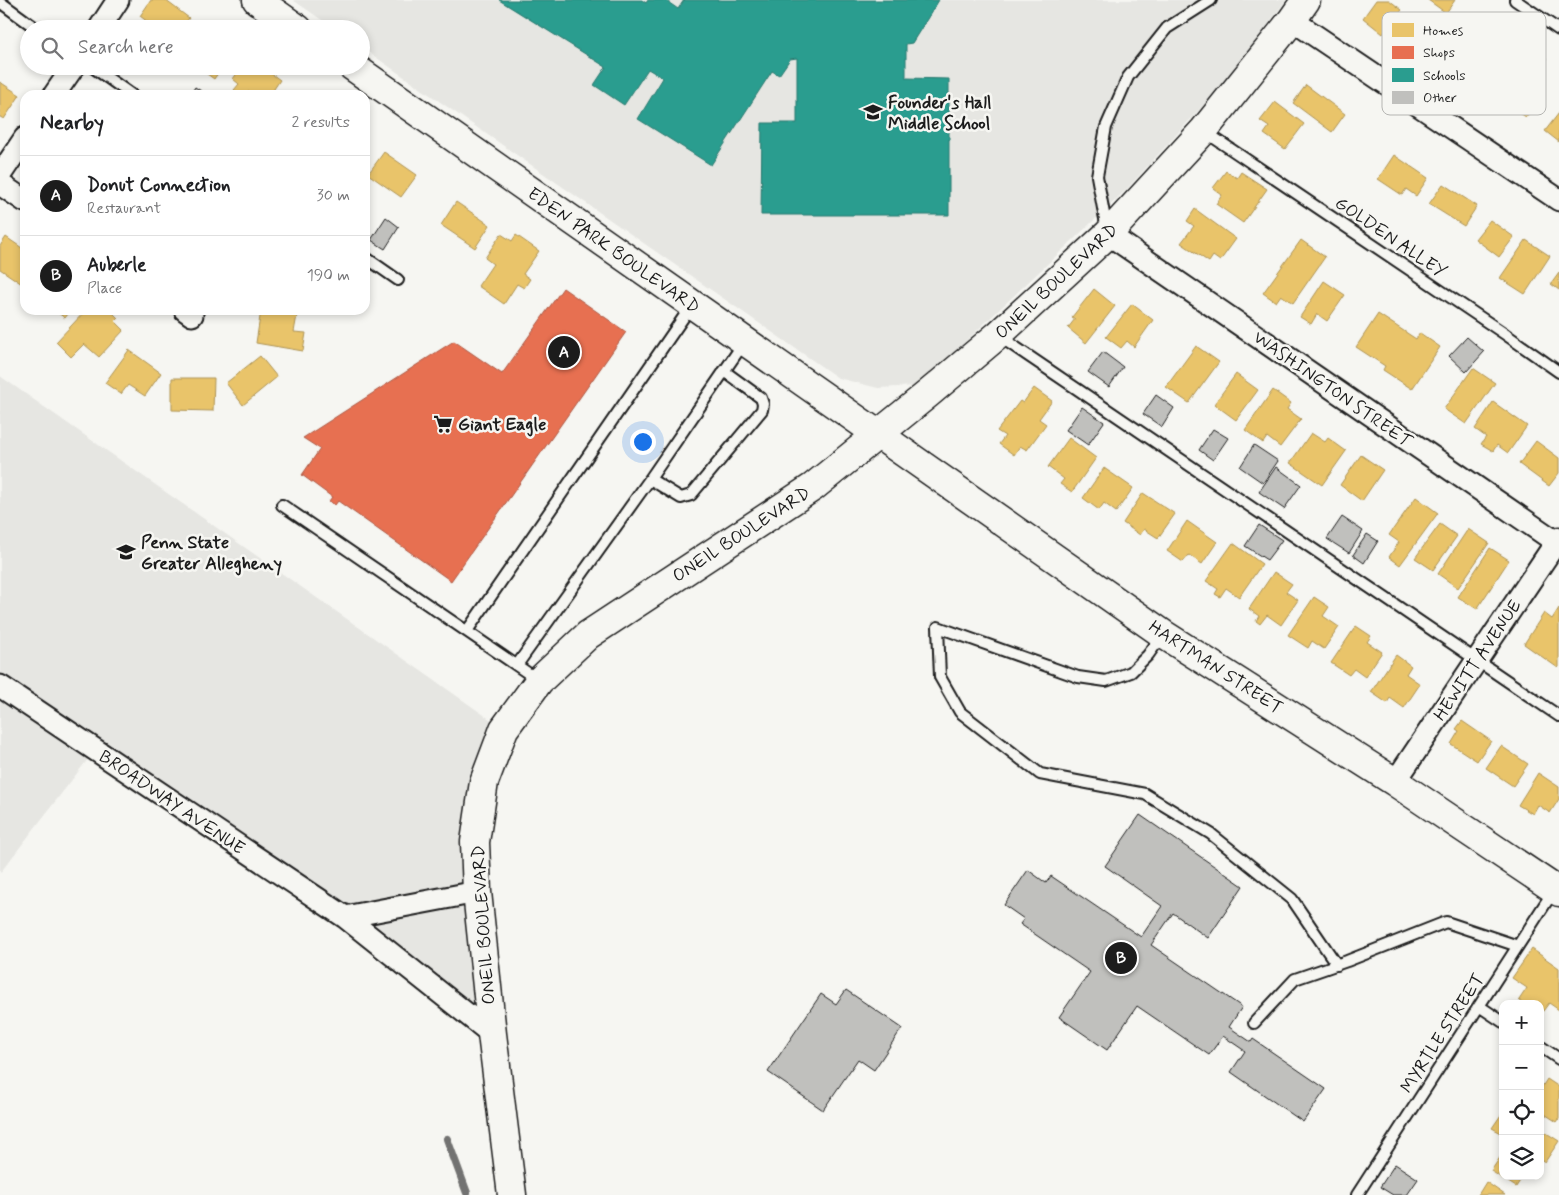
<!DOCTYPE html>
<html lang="en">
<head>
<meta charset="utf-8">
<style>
  body { margin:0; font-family:Mynerve,sans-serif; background:#f6f6f6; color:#202124 }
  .controls { position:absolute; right:15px; bottom:15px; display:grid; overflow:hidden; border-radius:10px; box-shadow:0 2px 8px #0003 }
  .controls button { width:45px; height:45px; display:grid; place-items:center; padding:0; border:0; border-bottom:1px solid #e0e0e0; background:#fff; color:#202124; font:25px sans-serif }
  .you { position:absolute; left:642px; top:441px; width:18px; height:18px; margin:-12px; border:4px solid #fff; border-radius:50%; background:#1a73e8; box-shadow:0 0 0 8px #1a73e833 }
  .badge { display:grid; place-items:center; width:32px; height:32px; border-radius:50%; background:#1c1c1c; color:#fff; font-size:16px; font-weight:700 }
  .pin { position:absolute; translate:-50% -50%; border:2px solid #fff; box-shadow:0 1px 5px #0006 }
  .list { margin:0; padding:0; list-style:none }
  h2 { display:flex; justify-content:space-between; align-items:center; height:65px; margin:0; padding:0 20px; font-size:21px }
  h2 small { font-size:16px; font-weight:400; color:#757577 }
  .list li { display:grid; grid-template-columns:32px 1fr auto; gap:15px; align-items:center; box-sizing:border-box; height:80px; padding:0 20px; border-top:1px solid #e0e0e0 }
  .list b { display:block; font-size:19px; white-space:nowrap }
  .list p { margin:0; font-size:16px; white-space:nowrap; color:#757577 }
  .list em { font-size:16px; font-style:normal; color:#757577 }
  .icon { flex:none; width:28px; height:28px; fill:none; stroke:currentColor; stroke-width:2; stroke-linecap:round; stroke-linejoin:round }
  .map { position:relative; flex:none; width:1559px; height:1195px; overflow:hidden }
  .search { position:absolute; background:#fff; box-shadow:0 2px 8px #0003; left:20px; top:20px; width:350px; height:55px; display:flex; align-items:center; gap:12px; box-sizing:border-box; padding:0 18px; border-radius:28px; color:#757577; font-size:19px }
  .panel { position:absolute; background:#fff; box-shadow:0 2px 8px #0003; left:20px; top:90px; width:350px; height:225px; border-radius:15px }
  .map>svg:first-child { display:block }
  .built { fill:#e6e6e2 }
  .homes { fill:#e9c46a; stroke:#ac9253 }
  .shops { fill:#e76f51; stroke:#aa5641 }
  .schools { fill:#2a9d8f; stroke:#26766c }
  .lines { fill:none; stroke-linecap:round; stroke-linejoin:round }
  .stream { stroke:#727271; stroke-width:8 }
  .building { fill:#c0c0bd; stroke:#1c1c1c }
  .lane-casing { stroke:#1c1c1c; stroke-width:14 }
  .street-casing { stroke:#1c1c1c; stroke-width:25 }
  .secondary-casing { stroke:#1c1c1c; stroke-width:31 }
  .lane { stroke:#f6f6f2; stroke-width:10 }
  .street { stroke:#f6f6f2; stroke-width:21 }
  .secondary { stroke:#f6f6f2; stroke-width:28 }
  .labels { text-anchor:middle; stroke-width:5; stroke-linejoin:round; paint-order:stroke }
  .poi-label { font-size:18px; font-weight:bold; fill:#1c1c1c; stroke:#f6f6f2; text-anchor:start }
  .street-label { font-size:18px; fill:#1c1c1c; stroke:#f6f6f2 }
  .key { fill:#f6f6f2; stroke:#b5b5b2; stroke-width:1 }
  .key-label { font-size:14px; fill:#1c1c1c }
</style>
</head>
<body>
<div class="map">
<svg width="1559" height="1195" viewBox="0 0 1559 1195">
  <rect width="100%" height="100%" fill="#f6f6f2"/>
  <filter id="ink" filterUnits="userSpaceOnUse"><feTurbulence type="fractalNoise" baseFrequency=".02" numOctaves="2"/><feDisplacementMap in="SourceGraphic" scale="10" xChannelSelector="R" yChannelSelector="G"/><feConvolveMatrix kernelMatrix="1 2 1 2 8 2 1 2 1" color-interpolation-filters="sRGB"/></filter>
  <g filter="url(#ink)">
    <!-- built -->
    <path class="built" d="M293 0H1286L1229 77 1125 191 918 386 878 388 838 378 361 47V29H335Z
      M0 376 504 729 484 782 492 1034 95 750 0 873Z"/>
    <!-- homes -->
    <path class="homes" d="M151 0H165L189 18 181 29H157L140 16Z
      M1376 0H1389L1402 10 1383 34 1363 18Z
      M1428 0H1455L1446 13Z
      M196 66H223L214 79Z
      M242 66H261L280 80 270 95H254L248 91 245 95H241L234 90 239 84 233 79Z
      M1517 75 1543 93 1526 117 1500 100Z
      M0 82 20 95 4 119 0 117Z
      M1306 85 1345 114 1332 132 1293 103Z
      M1275 102 1304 124 1285 149 1264 134 1269 127 1260 121Z
      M1559 113V142L1545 131Z
      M384 152 417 175 401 197 368 174Z
      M1394 155 1428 178 1416 196 1406 189 1402 195 1378 179Z
      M1226 171 1237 178 1241 172 1267 189 1243 223 1216 204 1222 195 1213 188Z
      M1443 184 1477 206 1464 226 1429 204Z
      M456 202 490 225 475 248 441 225Z
      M1195 209 1236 239 1220 261 1213 256 1209 262 1181 243 1194 226 1187 221Z
      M1490 220 1514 237 1499 257 1475 239Z
      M501 234 512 241 516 235 539 251 523 274 530 279 524 288 517 284 504 304 478 286 493 264 485 258Z
      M6 237 22 248 25 243V279L22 284 0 269V246Z
      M1301 240 1325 257 1293 303 1281 295 1276 302 1263 293Z
      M1526 240 1550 256 1525 294 1500 278Z
      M1559 273V290L1551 284Z
      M1324 281 1345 295 1327 321 1317 314 1311 324 1300 317Z
      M1094 289 1115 306 1086 343 1068 328 1075 319 1072 317Z
      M1132 304 1153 320 1134 347 1127 341 1121 348 1106 337Z
      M54 310H71L65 318Z
      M86 310H110L118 318 115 321 124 330 99 357 84 344 71 357 56 342Z
      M261 310H298L294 332 306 333 303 351 256 343Z
      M1378 314 1416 339 1420 333 1440 347 1412 389 1383 370 1385 366 1356 347Z
      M1196 346 1219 362 1189 403 1166 387Z
      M129 350 161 373 145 396 128 385 121 394 105 383Z
      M260 356 277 377 243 405 226 383Z
      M1473 368 1495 383 1466 424 1444 409Z
      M1236 374 1258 390 1236 420 1214 404Z
      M172 378H214L213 411 172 410Z
      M1034 388 1052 401 1039 419 1046 424 1027 450 1020 446 1014 455 999 444 1005 436 997 431 1020 401 1023 403Z
      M1273 390 1291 403 1287 409 1301 419 1280 447 1267 437 1263 443 1245 430Z
      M1493 402 1527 426 1508 453 1497 445 1493 451 1481 444 1486 437 1475 429Z
      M1311 433 1325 442 1328 438 1346 451 1322 485 1290 463Z
      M1069 438 1096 458 1072 492 1060 484 1064 479 1048 467Z
      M1536 441 1559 458V473L1549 486 1519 464Z
      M1361 455 1383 470 1362 501 1340 485Z
      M1104 468 1133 488 1116 512 1104 503 1099 510 1083 498Z
      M1143 493 1175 514 1158 538 1144 529 1140 535 1123 523Z
      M1416 497 1438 513 1400 565 1389 557 1399 542 1389 535Z
      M1187 521 1217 542 1202 564 1189 555 1183 562 1167 551Z
      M1440 524 1457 536 1433 570 1415 558Z
      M1468 529 1489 543 1458 588 1438 574Z
      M1233 543 1262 564 1239 597 1226 588 1220 597 1215 594 1218 589 1206 581Z
      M1490 548 1509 560 1477 609 1458 597Z
      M1274 572 1292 584 1286 592 1298 600 1281 625 1267 615 1260 624 1256 621 1259 616 1249 609Z
      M1314 597 1329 607 1323 616 1339 627 1324 649 1312 641 1308 648 1288 635Z
      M1559 608V667L1558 668 1524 644 1544 613 1552 619Z
      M1356 626 1371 636 1367 642 1382 652 1365 677 1354 669 1349 675 1331 663Z
      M1396 655 1411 666 1406 674 1420 684 1404 708 1390 698 1387 703 1371 692Z
      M1462 721 1491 741 1477 761 1451 744 1459 731 1456 729Z
      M1501 746 1528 764 1513 786 1486 768Z
      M1538 773 1559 787V799L1550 813 1538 805 1533 814 1518 805Z
      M1532 949 1559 968V1010L1549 1003 1540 1015V1004H1524L1519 1000 1527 988 1512 978Z
      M1547 1079 1559 1087V1119L1557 1122 1540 1111V1090Z
      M1503 1112V1134L1492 1128Z
      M1540 1129 1559 1141 1545 1162 1540 1159Z
      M1503 1153V1176H1523L1516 1187 1491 1171Z
      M1486 1182 1505 1195H1478Z"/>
    <!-- shops -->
    <path class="shops" d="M563 288 626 332 451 581 338 501 335 505 329 501 332 497 302 475 320 449 303 438 454 341 502 374Z"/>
    <!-- schools -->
    <path class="schools" d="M499 0H642L646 3 648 0H665L678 9 684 0H939L912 43 906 44V78L949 79V215H761L762 123H797V58L790 59 779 75 772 71 711 165 638 119 663 78 648 69 624 105 594 85 606 67Z"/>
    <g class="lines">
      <!-- stream -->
      <path class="stream" d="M447 1139 467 1193"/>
    </g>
    <!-- building -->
    <path class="building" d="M1536 50 1547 58 1535 79 1523 72Z
      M195 87 207 95H190Z
      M386 217 399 227 385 249 371 240Z
      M1467 337 1484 352 1466 372 1449 356Z
      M1103 352 1123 367 1109 387 1088 372Z
      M1156 395 1174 408 1162 427 1143 414Z
      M1082 407 1104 422 1088 445 1066 430Z
      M1213 429 1228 438 1213 460 1199 450Z
      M1254 445 1278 461 1263 483 1240 467Z
      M1276 467 1301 485 1284 509 1259 492Z
      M1342 517 1363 531 1349 553 1327 539Z
      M1259 525 1282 540 1267 560 1245 546Z
      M1367 534 1378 541 1364 563 1353 555Z
      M1140 815 1243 886 1208 938 1173 913 1151 945 1242 1007 1229 1027 1251 1042 1253 1039 1326 1089 1303 1122 1231 1072 1245 1051 1223 1036 1209 1055 1137 1006 1107 1050 1059 1017 1090 972 1020 924 1024 919 1004 905 1028 870 1046 883 1051 876 1141 937 1162 906 1105 866Z
      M846 990 902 1028 874 1070 858 1059 823 1110 768 1072 821 994 836 1004Z
      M1395 1164 1418 1179 1407 1195H1393L1380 1187Z"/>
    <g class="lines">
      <!-- lane casing -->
      <g class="lane-casing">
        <path id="lane" d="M1515 0 1559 30
          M0 2 37 29
          M91 66 132 95
          M1204 131 1505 334 1559 372
          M1107 230 1097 176 1106 127 1128 77 1167 28 1211 0
          M365 257 398 280
          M999 336 1559 716
          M650 479 681 498 691 495 762 410 763 404 761 398 724 371
          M282 505 538 680
          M467 631 692 305
          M1163 634 1148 655 1131 672 1106 681 1078 677 938 627 940 677 960 712 1040 774 1145 794 1211 834 1292 899 1337 965
          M517 665 650 479 745 341
          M1479 1006 1503 1022
          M1254 1023 1295 979 1347 961 1446 922 1518 946
          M1540 1046 1559 1059
          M1357 1195 1554 890"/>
      </g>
      <!-- street casing -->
      <g class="street-casing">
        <path id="street" d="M1292 20 1559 200
          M99 29 118 0
          M54 95 74 66
          M0 175 25 138
          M0 184 25 201
          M1108 234 1559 544
          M185 310 192 315
          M0 686 345 917 492 1034
          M1395 782 1559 538
          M345 917 477 892"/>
      </g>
      <!-- secondary casing -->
      <g class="secondary-casing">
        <path id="secondary" d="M257 0 298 29
          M352 66 1163 634 1395 782 1559 892
          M512 1195 492 1034 477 892 475 842 484 782 504 729 539 681 588 635 813 487 929 393 998 335 1108 234 1204 130 1292 20 1306 0"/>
      </g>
      <!-- lane -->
      <use href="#lane" class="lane"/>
      <!-- street -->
      <use href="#street" class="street"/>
      <!-- secondary -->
      <use href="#secondary" class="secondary"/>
    </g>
  </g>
  <!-- icons -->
  <defs>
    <g id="school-bare" transform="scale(1.5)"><path d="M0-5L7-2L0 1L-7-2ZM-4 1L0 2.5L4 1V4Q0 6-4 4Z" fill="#1c1c1c" stroke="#f6f6f2" stroke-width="2.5" paint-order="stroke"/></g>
    <g id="supermarket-bare" transform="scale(1.5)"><path d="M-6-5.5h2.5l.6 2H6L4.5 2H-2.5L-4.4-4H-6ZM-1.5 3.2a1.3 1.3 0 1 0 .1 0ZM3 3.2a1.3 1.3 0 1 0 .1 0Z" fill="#1c1c1c" stroke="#f6f6f2" stroke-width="2.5" paint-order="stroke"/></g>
    <g id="university-bare" transform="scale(1.5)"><path d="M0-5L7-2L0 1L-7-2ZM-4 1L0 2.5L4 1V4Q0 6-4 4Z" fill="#1c1c1c" stroke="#f6f6f2" stroke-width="2.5" paint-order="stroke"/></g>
  </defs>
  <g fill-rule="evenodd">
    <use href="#school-bare" x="873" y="112"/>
    <use href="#supermarket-bare" x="443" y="424"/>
    <use href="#university-bare" x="126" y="552"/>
  </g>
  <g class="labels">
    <!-- poi labels -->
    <g class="poi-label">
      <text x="888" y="108">Founder's Hall<tspan x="888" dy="21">Middle School</tspan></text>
      <text x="458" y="430">Giant Eagle</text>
      <text x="141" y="548">Penn State<tspan x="141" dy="21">Greater Allegheny</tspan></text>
    </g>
    <!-- street labels -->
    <g class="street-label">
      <text transform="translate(1391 237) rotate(34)" y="6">GOLDEN ALLEY</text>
      <text transform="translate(614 250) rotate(35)" y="6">EDEN PARK BOULEVARD</text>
      <text transform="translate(1056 281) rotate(-43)" y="6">ONEIL BOULEVARD</text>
      <text transform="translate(1333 389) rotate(35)" y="6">WASHINGTON STREET</text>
      <text transform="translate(741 534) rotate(-33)" y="6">ONEIL BOULEVARD</text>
      <text transform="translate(1477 660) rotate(-56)" y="6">HEWITT AVENUE</text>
      <text transform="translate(1216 667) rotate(33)" y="6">HARTMAN STREET</text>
      <text transform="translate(172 802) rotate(34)" y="6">BROADWAY AVENUE</text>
      <text transform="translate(483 925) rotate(-94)" y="6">ONEIL BOULEVARD</text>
      <text transform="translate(1442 1033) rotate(-57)" y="6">MYRTLE STREET</text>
    </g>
  </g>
  <!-- legend -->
  <rect x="1382" y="12" width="164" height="103" rx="8" class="key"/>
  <rect x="1392" y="23" width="22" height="14" fill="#e9c46a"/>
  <rect x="1392" y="46" width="22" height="13" fill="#e76f51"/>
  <rect x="1392" y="68" width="22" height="14" fill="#2a9d8f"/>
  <rect x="1392" y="91" width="22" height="13" fill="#c0c0bd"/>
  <g class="key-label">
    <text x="1423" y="35">Homes</text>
    <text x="1423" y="57">Shops</text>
    <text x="1423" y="80">Schools</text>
    <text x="1423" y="102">Other</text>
  </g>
</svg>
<div class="controls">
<button>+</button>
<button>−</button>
<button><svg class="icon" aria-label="locate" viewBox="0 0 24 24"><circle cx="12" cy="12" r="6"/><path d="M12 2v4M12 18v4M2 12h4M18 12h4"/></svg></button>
<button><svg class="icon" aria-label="layers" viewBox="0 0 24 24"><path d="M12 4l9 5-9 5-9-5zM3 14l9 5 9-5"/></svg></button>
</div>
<div class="you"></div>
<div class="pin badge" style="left:564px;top:352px">A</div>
<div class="pin badge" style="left:1121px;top:958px">B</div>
<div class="search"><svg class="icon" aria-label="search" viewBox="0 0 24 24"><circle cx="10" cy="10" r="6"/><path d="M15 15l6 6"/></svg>Search here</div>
<section class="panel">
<h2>Nearby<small>2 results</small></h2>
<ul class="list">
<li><span class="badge">A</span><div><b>Donut Connection</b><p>Restaurant</p></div><em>30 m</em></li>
<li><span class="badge">B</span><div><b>Auberle</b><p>Place</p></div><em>190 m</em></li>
</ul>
</section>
</div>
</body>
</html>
